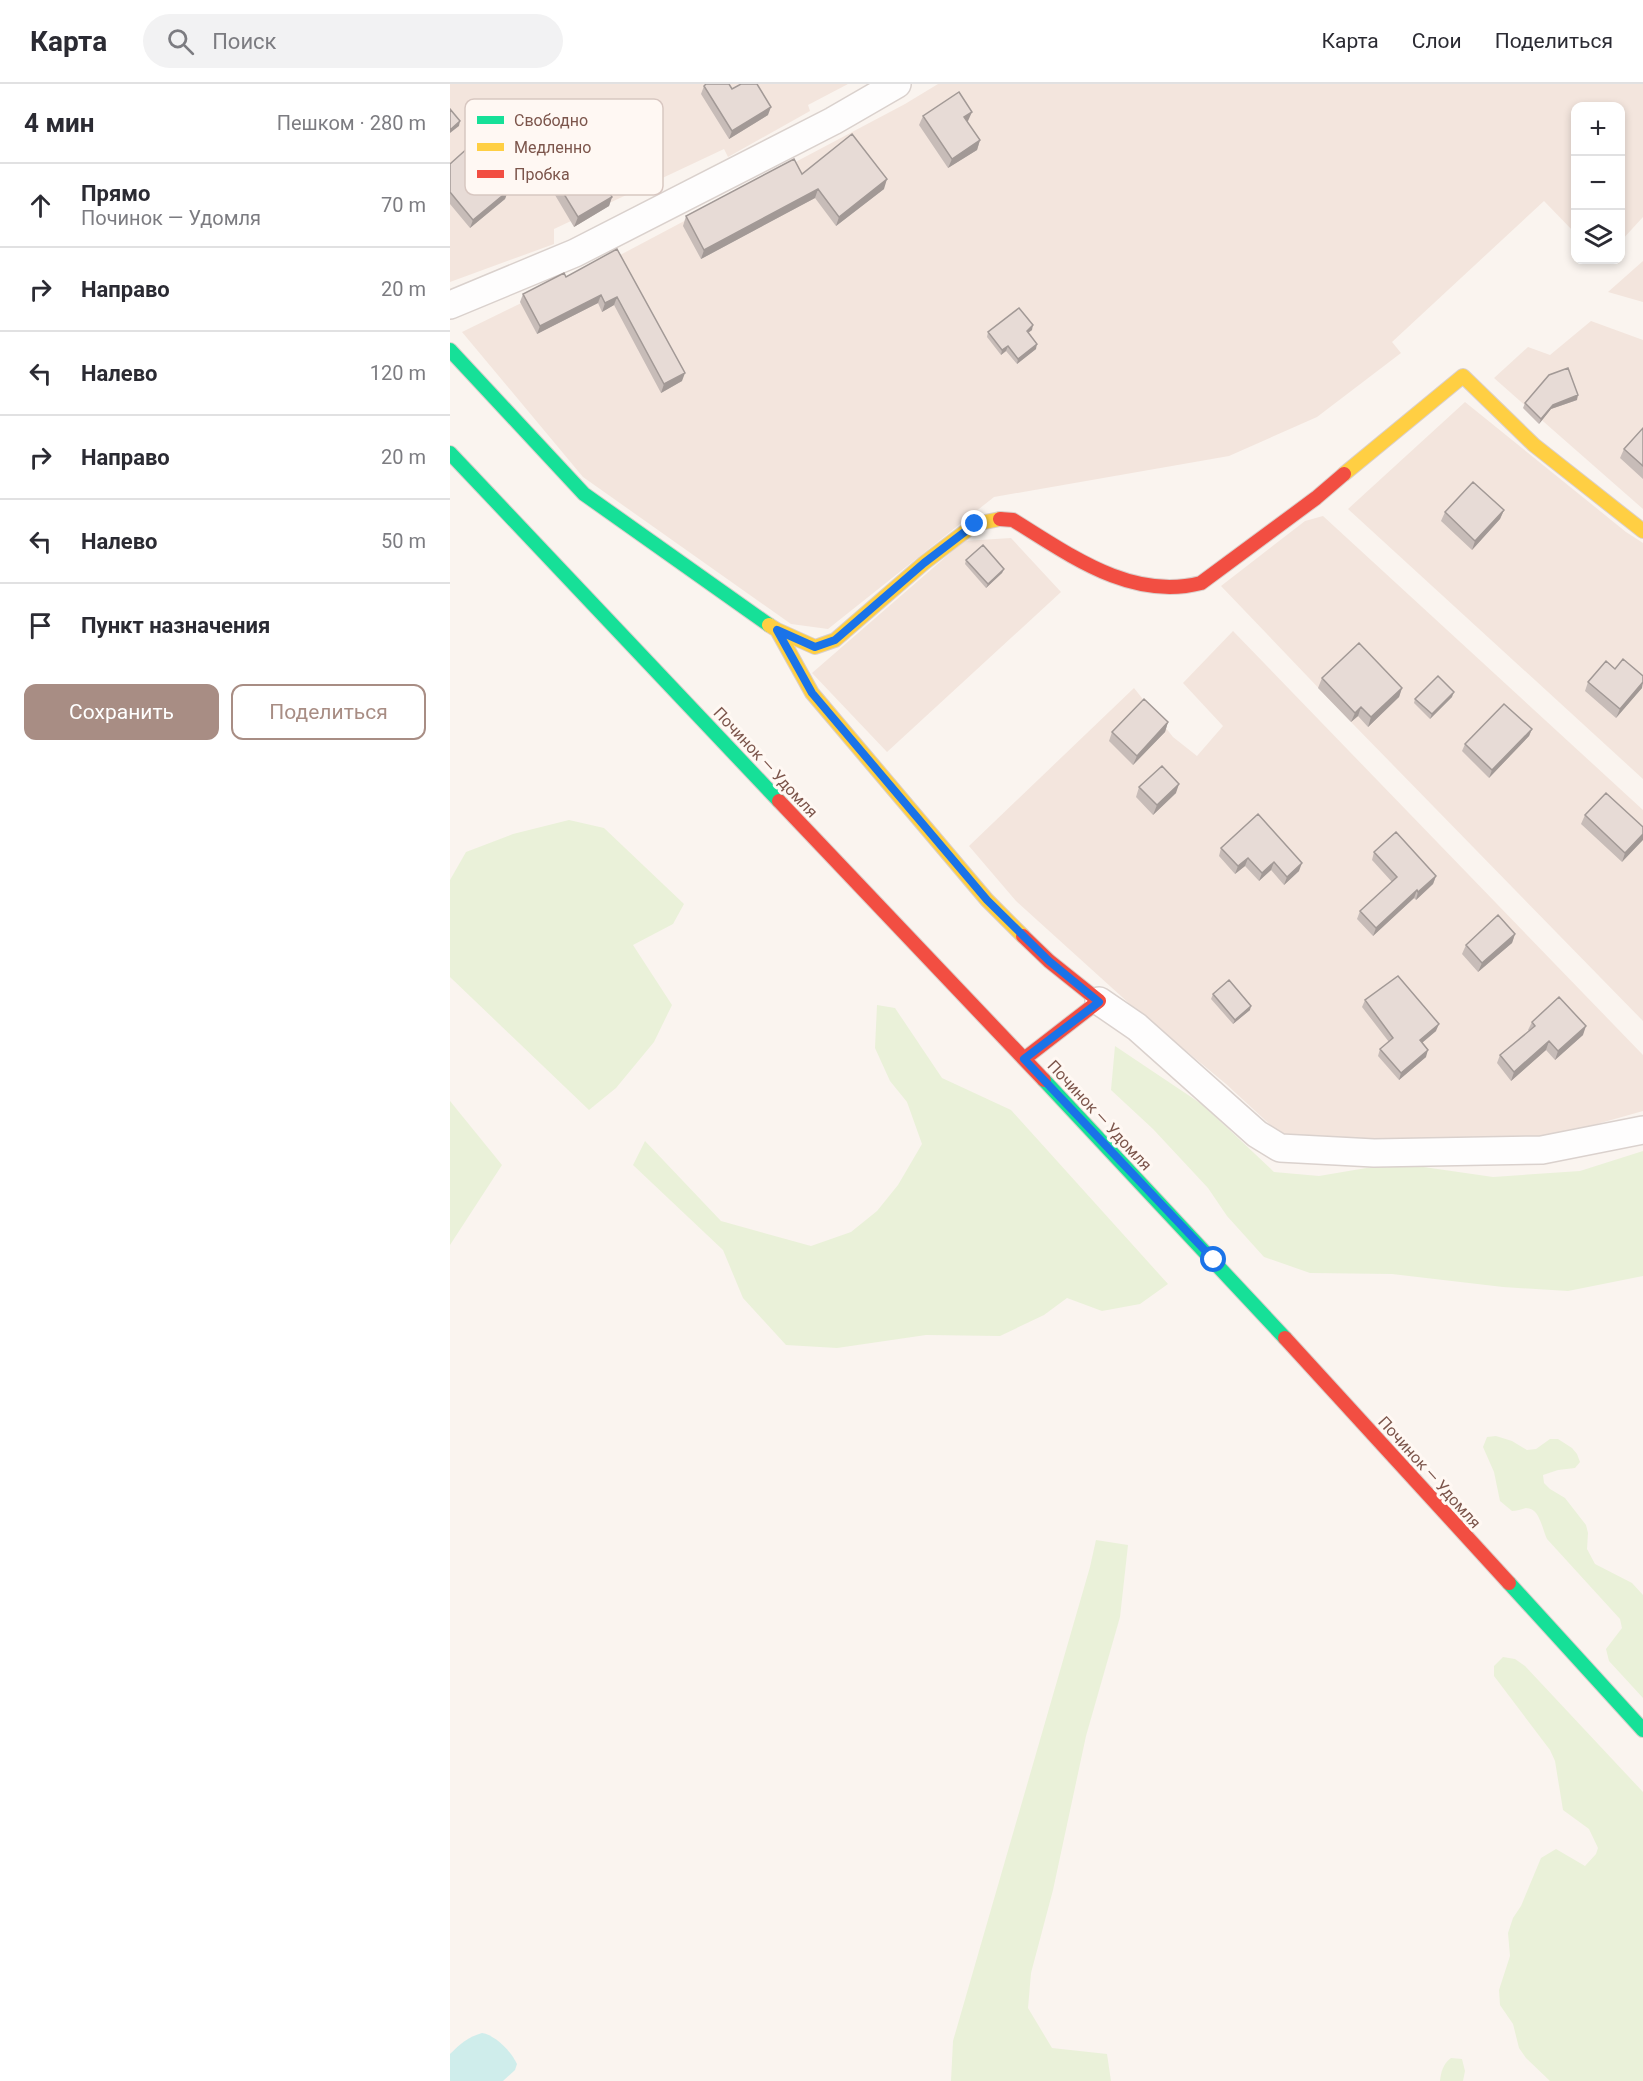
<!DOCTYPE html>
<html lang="ru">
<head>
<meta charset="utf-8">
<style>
  body { margin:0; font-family:Roboto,sans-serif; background:#f2f2f3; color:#2b2b33 }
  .controls { position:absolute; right:18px; top:18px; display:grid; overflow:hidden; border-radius:12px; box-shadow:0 3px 9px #0003 }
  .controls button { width:54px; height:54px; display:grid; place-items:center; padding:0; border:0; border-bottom:2px solid #e1e1e2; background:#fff; color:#2b2b33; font:30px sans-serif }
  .stop { position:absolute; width:18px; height:18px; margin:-14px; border:4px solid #1a73e8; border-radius:50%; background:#fff }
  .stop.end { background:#1a73e8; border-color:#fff; box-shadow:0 2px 6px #0008 }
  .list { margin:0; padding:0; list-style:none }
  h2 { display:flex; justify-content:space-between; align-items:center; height:78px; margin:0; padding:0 24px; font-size:26px }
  h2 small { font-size:20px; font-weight:400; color:#7c7c81 }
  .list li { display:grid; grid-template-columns:39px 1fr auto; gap:18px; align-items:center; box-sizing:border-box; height:84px; padding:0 24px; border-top:2px solid #e1e1e2 }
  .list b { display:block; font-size:22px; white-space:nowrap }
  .list p { margin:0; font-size:20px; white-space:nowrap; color:#7c7c81 }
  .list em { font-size:20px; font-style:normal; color:#7c7c81 }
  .actions { display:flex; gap:12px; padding:18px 24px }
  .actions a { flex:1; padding:14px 0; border:2px solid #a88d84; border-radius:12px; text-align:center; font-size:21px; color:#a88d84 }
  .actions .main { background:#a88d84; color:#fff }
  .icon { flex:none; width:33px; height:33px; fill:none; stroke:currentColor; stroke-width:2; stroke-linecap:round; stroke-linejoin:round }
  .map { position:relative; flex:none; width:1193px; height:1997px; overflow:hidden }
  header { display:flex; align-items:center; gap:36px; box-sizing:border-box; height:84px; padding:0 30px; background:#fff; border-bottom:2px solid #e1e1e2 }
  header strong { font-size:28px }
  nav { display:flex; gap:33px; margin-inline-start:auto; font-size:21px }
  .search { width:420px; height:54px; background:#f2f2f3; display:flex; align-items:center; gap:15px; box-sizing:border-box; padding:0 21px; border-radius:33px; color:#7c7c81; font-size:22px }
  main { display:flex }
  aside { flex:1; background:#fff }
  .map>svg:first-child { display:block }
  .residential { fill:#f3e5dd }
  .green { fill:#eaf1d9 }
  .water { fill:#cfedeb }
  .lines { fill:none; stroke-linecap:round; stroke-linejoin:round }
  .street-casing { stroke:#dad1cd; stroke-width:30 }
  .fast-casing { stroke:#dacfcb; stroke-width:16 }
  .slow-casing { stroke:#dacfcb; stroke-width:16 }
  .jam-casing { stroke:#dacfcb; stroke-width:16 }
  .street { stroke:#fefdfd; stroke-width:27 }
  .fast { stroke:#16e098; stroke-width:14 }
  .slow { stroke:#ffcf43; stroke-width:14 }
  .jam { stroke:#f24e42; stroke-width:14 }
  .wall { fill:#c7bcb8 }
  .shaded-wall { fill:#a29996 }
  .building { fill:#e7dbd6; stroke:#a29996; stroke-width:1.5 }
  .route { stroke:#1a73e8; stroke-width:8 }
  .labels { text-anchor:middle; stroke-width:6; stroke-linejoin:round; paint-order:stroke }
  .street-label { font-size:16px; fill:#7c554b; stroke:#fff8f3 }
  .key { fill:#fff8f3; stroke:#d8c7c1; stroke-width:1.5 }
  .key-label { font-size:16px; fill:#7c554b }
</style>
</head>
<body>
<header>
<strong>Карта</strong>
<div class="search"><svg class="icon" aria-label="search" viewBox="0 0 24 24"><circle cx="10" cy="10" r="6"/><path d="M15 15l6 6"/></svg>Поиск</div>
<nav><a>Карта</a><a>Слои</a><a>Поделиться</a></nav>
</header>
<main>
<aside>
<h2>4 мин<small>Пешком · 280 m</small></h2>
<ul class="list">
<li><svg class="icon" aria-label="ahead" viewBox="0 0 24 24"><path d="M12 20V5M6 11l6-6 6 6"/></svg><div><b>Прямо</b><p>Починок — Удомля</p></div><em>70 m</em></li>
<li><svg class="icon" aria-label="right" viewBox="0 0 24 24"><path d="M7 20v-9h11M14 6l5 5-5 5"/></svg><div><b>Направо</b></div><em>20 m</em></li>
<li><svg class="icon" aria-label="left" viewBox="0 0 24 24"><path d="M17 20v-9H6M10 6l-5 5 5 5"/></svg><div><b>Налево</b></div><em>120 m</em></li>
<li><svg class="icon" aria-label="right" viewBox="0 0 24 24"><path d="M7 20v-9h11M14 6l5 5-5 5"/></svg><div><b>Направо</b></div><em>20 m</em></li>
<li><svg class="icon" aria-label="left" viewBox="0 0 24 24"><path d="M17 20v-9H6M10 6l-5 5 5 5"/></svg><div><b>Налево</b></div><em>50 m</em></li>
<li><svg class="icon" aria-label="arrive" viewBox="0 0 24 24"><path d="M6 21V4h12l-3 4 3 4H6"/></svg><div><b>Пункт назначения</b></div></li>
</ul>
<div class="actions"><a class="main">Сохранить</a><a>Поделиться</a></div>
</aside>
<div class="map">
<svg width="1193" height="1997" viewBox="0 0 1193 1997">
  <rect width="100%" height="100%" fill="#faf4ef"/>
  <!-- residential -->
  <path class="residential" d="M0 0H398L358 21 360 27 278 73 274 65 104 145V160L0 198Z
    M488 0H1193V133L1171 157 1170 22H1126L1125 149 1094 117 942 258 951 269 867 333 779 372 544 413 378 545 341 540 133 393 12 248 172 170 455 20Z
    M1193 177V218L1158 208Z
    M1141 237 1193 256V425L1044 294 1078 263 1100 271Z
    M1015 318 1176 448 1193 459V695L898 425Z
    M873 432 1193 726V937L901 638 771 502 855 437Z
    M561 454 611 508 437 668 362 589 514 457Z
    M783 547 1193 971V1027L1101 1053 944 1058 871 1055 829 1049 776 1000 682 922 566 817 519 762 684 604 723 653 747 672 773 642 733 599Z"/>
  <!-- green -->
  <path class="green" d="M119 736 154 744 234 820 223 840 183 861 222 921 204 958 166 1004 139 1026 0 893V796L16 768 63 750Z
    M427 921 445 924 492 994 561 1026 718 1200 690 1220 652 1227 617 1214 594 1231 550 1252 476 1251 387 1264 336 1261 293 1214 273 1166 183 1081 195 1057 271 1137 361 1162 401 1148 427 1127 448 1101 472 1060 457 1018 440 997 425 964Z
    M665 962 753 1021 824 1088 869 1092 946 1079 1043 1093 1130 1087 1193 1067V1192L1118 1207 1053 1203 942 1190 860 1189 814 1173 777 1132 758 1104 703 1045 661 1006Z
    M0 1017 52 1081 0 1161Z
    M1046 1352 1062 1357 1077 1366 1086 1365 1100 1355H1108L1122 1364 1127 1370 1130 1378 1125 1384 1108 1386 1093 1391 1094 1399 1100 1405 1115 1414 1136 1441 1138 1449 1137 1465 1145 1480 1182 1499 1193 1511V1614L1159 1577 1156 1565 1172 1544 1170 1535 1097 1455C1092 1445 1090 1424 1076 1424 1072 1425 1066 1427 1062 1427L1050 1417 1044 1388 1033 1363 1037 1353Z
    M646 1456 678 1461 670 1533 636 1652 603 1806 581 1889 578 1924 602 1964 657 1970 661 1997H501L503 1957 640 1483Z
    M1053 1573 1065 1575 1075 1582 1193 1708V1997H1100L1076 1974 1069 1964 1063 1940 1050 1921 1049 1906 1060 1872 1058 1849 1063 1834 1071 1822 1091 1774 1106 1765 1135 1782 1146 1770 1148 1764 1139 1745 1113 1726 1105 1677 1100 1666 1044 1592V1582Z
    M1001 1974 1012 1975 1015 1987 1013 1997H990C991 1988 993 1980 1001 1974Z"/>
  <!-- water -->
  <path class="water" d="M32 1949C45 1951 61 1967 67 1980L65 1986 53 1997H0V1970C10 1960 18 1953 32 1949Z"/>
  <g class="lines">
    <!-- street casing -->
    <g class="street-casing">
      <path id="street" d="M0 221 125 169 383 37 447 0
        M649 917 687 943 807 1050 830 1064 924 1069 1092 1066 1193 1046"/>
    </g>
    <!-- fast casing -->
    <g class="fast-casing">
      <path id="fast" d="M0 266 134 410 319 541
        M0 369 329 717
        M594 996 835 1254
        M1059 1499 1193 1646"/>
    </g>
    <!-- slow casing -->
    <g class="slow-casing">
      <path id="slow" d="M894 390 1013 292 1084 361 1193 447
        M319 541 327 546 362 609 537 816 573 852
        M327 546 365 563 385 556 474 479 525 440 550 435"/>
    </g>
    <!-- jam casing -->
    <g class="jam-casing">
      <path id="jam" d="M550 435 563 436C620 471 681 517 751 499L866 414 894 390
        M329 717 594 996
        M573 852 599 877 649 917 574 975
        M835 1254 1059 1499"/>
    </g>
    <!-- street -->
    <use href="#street" class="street"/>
    <!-- fast -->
    <use href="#fast" class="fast"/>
    <!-- slow -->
    <use href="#slow" class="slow"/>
    <!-- jam -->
    <use href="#jam" class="jam"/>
  </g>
  <!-- wall -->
  <path class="wall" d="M254 2 282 5 318 31 279 55 251 10Z
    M473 32 518 37 517 38 530 56 527 66 498 84 469 41Z
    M86 76 118 95 100 106 84 81Z
    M0 80 58 107 55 115 20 144 0 120Z
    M352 90 434 105 386 142 365 114 251 175 233 142 236 132Z
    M109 102 162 113 159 122 124 143 105 111Z
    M167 165 232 297 211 309 164 221 152 228 148 219 87 250 70 218 73 210 116 193Z
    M582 246 578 249 586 265 567 280 556 267 551 271 537 253 538 248Z
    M1127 316 1101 325 1089 340 1073 324 1075 319Z
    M1193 344V395L1170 374 1174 365Z
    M1054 426 1050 435 1022 466 991 437 995 428Z
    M516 476 554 485 552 489 536 504 515 480Z
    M1165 585 1192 604 1166 634 1135 607 1138 598Z
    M872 594 952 604 949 613 918 643 908 632 901 638 868 604Z
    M1002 613 980 635 964 619 965 615Z
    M718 638 715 648 683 681 659 657 662 648Z
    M1082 645 1079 652 1039 694 1012 667 1015 660Z
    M689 703 726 709 703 731 686 713Z
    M808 730 849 787 834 801 821 786 809 797 795 782 785 790 769 772 771 764Z
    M1135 731 1193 743 1172 778 1131 740Z
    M924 768 986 792 983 800 966 816 964 814 923 852 907 835 910 827 942 798 922 776Z
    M1065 850 1062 859 1028 888 1012 870 1016 861Z
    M763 910 800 926 783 940 761 915Z
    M915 916 986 947 972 959 976 973 949 996 928 972 930 965 939 958 912 923Z
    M1082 938 1133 951 1105 976 1096 966 1061 997 1047 979 1050 971 1079 947 1078 946Z"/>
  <!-- shaded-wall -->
  <path class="shaded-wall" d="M321 23 318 31 279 55 282 47Z
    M522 28 518 37 511 42 514 33Z
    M10 37 9 42 0 49V46Z
    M530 56 527 66 498 84 502 75Z
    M119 90 118 95 100 106 102 102Z
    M437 95 434 105 386 142 389 133Z
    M368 105 365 114 251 175 254 166Z
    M58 107 55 115 20 144 23 136Z
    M162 113 159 122 124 143 128 133Z
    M151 211 148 219 87 250 90 242Z
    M167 213 164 221 152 228 155 219Z
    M583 241 582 246 575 251 577 247Z
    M587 260 586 265 567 280 568 275Z
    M558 262 556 267 551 271 552 266Z
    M235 289 232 297 211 309 214 300Z
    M1128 311 1127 316 1101 325 1089 340 1091 335 1103 321Z
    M1054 426 1050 435 1022 466 1025 457Z
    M554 485 552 489 536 504 538 500Z
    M1193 598 1192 604 1166 634 1170 625Z
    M952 604 949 613 918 643 921 633Z
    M1004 608 1002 613 980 635 982 630Z
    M911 623 908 632 901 638 905 629Z
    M718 638 715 648 683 681 687 672Z
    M1082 645 1079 652 1039 694 1042 686Z
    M729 700 726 709 703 731 707 721Z
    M1193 750V756L1172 778 1175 769Z
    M798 774 795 782 785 790 788 782Z
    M824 778 821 786 809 797 812 789Z
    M852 779 849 787 834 801 837 793Z
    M986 792 983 800 966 816 968 808Z
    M967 806 964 814 923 852 926 844Z
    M1065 850 1062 859 1028 888 1032 879Z
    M801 922 800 926 783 940 785 936Z
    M989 940 986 947 967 963 970 956Z
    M1136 942 1133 951 1105 976 1108 967Z
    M1099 957 1096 966 1061 997 1064 988Z
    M978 966 976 973 949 996 951 989Z"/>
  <!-- building -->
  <path class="building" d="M256 0H279L282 5 291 0H307L321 23 282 47 254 2Z
    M509 8 522 28 514 33 530 56 502 75 473 32Z
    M0 25 10 37 0 46Z
    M402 50 437 95 389 133 368 105 254 166 236 132 344 75 352 90Z
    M20 62 58 107 23 136 0 108V80Z
    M143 81 162 113 128 133 109 102Z
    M167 165 235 289 214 300 167 213 155 219 151 211 90 242 73 210 114 189 116 193Z
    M569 224 583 241 577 247 587 260 568 275 558 262 552 266 538 248Z
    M1118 284 1128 311 1103 321 1091 335 1075 319 1099 291Z
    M1193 344V382L1174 365Z
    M1023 398 1054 426 1025 457 995 428Z
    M533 461 554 485 538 500 516 476Z
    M909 559 952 604 921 633 911 623 905 629 872 594Z
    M1173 575 1193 592V598L1170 625 1138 598 1156 577 1165 585Z
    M988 592 1004 608 982 630 965 615Z
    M694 615 718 638 687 672 662 648Z
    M1054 620 1082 645 1042 686 1015 660Z
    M712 682 729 700 707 721 689 703Z
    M1156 709 1193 743V750L1175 769 1135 731Z
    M808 730 852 779 837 793 824 778 812 789 798 774 788 782 771 764Z
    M946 748 986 792 968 808 967 806 926 844 910 827 947 793 924 768Z
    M1048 831 1065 850 1032 879 1016 861Z
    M948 892 989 940 970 956 978 966 951 989 930 965 943 954 915 916Z
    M779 896 801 922 785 936 763 910Z
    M1109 913 1136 942 1108 967 1099 957 1064 988 1050 971 1085 942 1082 938Z"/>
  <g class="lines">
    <!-- route -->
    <path class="route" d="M525 440 474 479 385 556 365 563 327 546 362 609 537 816 599 877 649 918 574 975 764 1176"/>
  </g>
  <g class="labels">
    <!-- street labels -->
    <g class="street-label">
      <text transform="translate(316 678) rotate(47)" y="6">Починок — Удомля</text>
      <text transform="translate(650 1031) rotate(47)" y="6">Починок — Удомля</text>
      <text transform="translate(980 1388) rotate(48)" y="6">Починок — Удомля</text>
    </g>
  </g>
  <!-- legend -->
  <rect x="15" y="15" width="198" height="96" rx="9" class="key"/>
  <rect x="27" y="32" width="27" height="8" fill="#16e098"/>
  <rect x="27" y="59" width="27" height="8" fill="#ffcf43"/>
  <rect x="27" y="86" width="27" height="8" fill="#f24e42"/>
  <g class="key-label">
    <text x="64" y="42">Свободно</text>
    <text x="64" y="69">Медленно</text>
    <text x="64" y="96">Пробка</text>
  </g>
</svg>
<div class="controls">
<button>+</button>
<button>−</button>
<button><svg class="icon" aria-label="layers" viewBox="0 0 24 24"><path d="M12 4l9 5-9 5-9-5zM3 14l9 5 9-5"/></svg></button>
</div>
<div class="stop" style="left:764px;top:1176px"></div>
<div class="stop end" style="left:525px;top:440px"></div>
</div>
</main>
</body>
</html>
